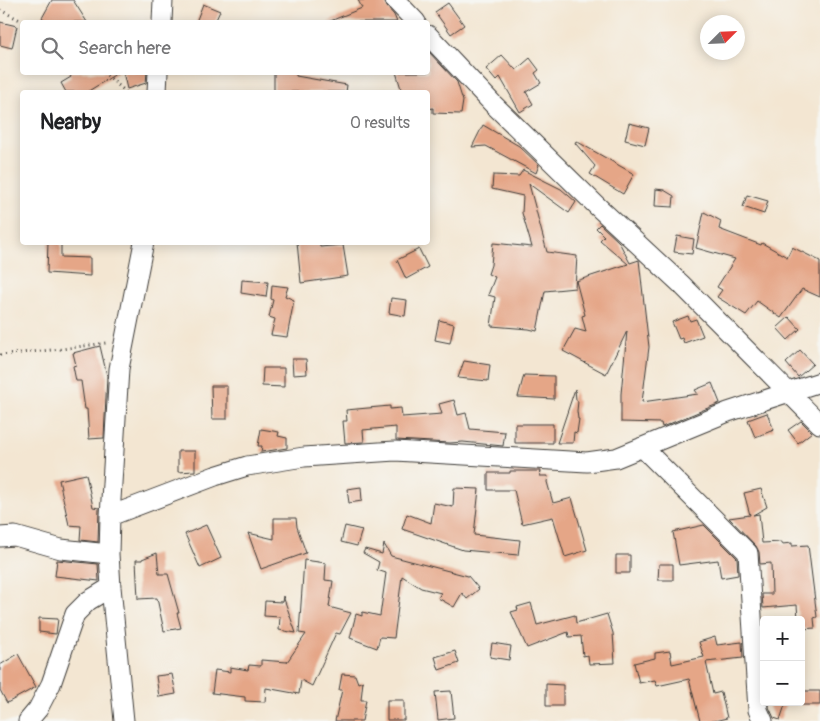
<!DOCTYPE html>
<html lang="en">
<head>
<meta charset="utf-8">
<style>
  body { margin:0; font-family:Pangolin,sans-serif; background:#f2f2f2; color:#202124 }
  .controls { position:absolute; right:15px; bottom:15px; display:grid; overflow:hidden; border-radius:5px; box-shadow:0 2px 12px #0003 }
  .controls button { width:45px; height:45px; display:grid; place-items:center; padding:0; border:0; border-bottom:1px solid #e0e0e0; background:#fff; color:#202124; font:25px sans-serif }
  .compass { position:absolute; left:700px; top:15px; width:45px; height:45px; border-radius:50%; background:#fff; box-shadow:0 2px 12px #0003; rotate:66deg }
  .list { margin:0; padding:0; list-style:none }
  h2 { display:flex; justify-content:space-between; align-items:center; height:65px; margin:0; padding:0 20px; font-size:21px }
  h2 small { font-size:16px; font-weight:400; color:#757577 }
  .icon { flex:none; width:28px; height:28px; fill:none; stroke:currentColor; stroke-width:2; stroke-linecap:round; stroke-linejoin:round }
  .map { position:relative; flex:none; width:820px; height:721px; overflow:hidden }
  .search { position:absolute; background:#fff; box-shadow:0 2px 12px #0003; left:20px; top:20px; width:410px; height:55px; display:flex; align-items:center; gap:12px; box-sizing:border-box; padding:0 18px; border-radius:5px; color:#757577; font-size:19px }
  .panel { position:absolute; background:#fff; box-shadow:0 2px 12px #0003; left:20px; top:90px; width:410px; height:155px; border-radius:5px }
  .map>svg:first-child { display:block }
  .building { fill:#e5a687 }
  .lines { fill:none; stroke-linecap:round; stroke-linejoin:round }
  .street-casing { stroke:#3c3a37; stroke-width:21 }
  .path { stroke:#3c3a37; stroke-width:3; stroke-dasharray:1 4; stroke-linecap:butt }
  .street { stroke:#fff; stroke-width:19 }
</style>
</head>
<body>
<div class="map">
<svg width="820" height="721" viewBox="0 0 820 721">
  <rect width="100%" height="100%" fill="#f6f6f2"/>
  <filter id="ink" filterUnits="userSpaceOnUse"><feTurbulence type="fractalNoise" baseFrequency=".02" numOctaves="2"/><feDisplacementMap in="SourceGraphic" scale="10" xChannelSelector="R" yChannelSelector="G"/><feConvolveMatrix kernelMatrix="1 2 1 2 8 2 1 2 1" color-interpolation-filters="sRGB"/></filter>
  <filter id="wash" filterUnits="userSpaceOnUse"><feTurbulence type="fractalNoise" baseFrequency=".0096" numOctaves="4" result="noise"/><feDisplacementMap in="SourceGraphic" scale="20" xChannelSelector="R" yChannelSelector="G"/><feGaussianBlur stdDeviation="1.12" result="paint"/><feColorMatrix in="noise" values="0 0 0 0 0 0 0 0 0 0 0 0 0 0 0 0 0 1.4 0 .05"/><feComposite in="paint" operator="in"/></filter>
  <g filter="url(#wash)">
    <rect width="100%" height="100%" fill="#f3e6d2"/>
    <g id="blocks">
      <!-- building -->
      <path class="building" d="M52 0H73L87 22H50L42 18Z
        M358 0H384L387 7 394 15 397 22H328L362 8Z
        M448 3 464 25 451 34 435 12Z
        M203 4 220 11 215 22H196Z
        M0 22 17 26 12 48 0 45Z
        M428 51 457 82 463 101 461 114 433 113V108L428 109V92H402L396 72H428Z
        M502 55 516 70 530 58 539 70 535 73 541 83 526 92 533 104 520 112 500 77 496 81 486 69Z
        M69 72H119L87 92H66L61 83 71 77Z
        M123 72H147L146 83 127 89Z
        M274 72H296V76L347 85 346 92H274Z
        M629 123 649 128 645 145 625 140Z
        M483 125 519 146 539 165 536 173 486 146 472 147Z
        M576 141 634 174 623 194 590 174 595 166 575 143Z
        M523 170 561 189 576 202 569 213 529 184 547 252 577 256 575 288 545 291 537 331 529 329 491 326 495 297 488 295 495 277 488 274 491 265 493 243 532 247 522 213 523 196 492 189 493 175 519 176Z
        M656 189 664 190 674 196 673 207 655 206Z
        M747 195 768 201 764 214 743 207Z
        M704 212 721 221 719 229 761 245 762 243 787 257 792 247 820 261V297L802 289 781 318 757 301 746 315 717 297 722 290 717 287 735 259 696 248Z
        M600 224 619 242 630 263 639 260 649 347 642 402 698 394 695 390 712 383 720 403 662 427 661 423 621 422V394L627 331 606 374 563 351 575 329 586 332 582 316 585 315 576 281 628 264 600 240 604 236 596 228Z
        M677 236 694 239 692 254 674 252Z
        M48 242H61V257L90 258V276L47 273Z
        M297 242H319L320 247 343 245 348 276 301 283Z
        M419 249 428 267 406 279 397 260Z
        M242 280 268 282 266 297 241 293Z
        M272 285 288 287 285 296 294 300 287 337 271 335 275 319 269 317 273 300 271 299Z
        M391 298 407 300 405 316 389 313Z
        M688 316 690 321 696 319 703 336 684 343 682 338 679 339 672 322Z
        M789 317 800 329 788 340 777 328Z
        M439 320 454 324 450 343 435 340Z
        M100 346 107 376 104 438 89 439 87 409H85L81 381H76L73 366 76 365 73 353Z
        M800 350 813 364 798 377 786 363Z
        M292 359H306L307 374 293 375Z
        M464 361 490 365 488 381 458 378Z
        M263 368H284V387L262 386Z
        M524 375 554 376V399L518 397Z
        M211 386H227V419H212Z
        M575 389 576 400 578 401 577 411 578 419H579L577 433 574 432 573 443H557Z
        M454 400 458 415 466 413 470 429 505 432 503 446 463 442 450 443 396 440V427L363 430 364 442 345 443 343 421H347L346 410 390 406V409L401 408 402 417 442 414 439 404Z
        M767 413 774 430 755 437 748 420Z
        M801 421 812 432 798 443 788 430Z
        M515 424H553V443H515Z
        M261 429 279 432 278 436 287 438V448L261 452 262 446H258Z
        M178 451H195V471L178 472Z
        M510 471H541L540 476H548L547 482 553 503 572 498 587 550 565 557 553 517 522 524 514 490H488V473H510Z
        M86 474 93 507 99 508 98 542 80 540 81 526 69 525 59 480Z
        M361 487 362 501 349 503 347 489Z
        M454 488 479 489 474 535 520 540 518 555 463 550 402 529 407 514 431 523 434 503 453 507Z
        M761 489 767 507 753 515 759 514 762 543 782 542V544L792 543V546L808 545 817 617 814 618 815 628 802 629 801 620 798 619 797 605 763 608 762 594H772L771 563 760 564 759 552 756 546 729 518 750 515 744 493Z
        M274 518H296L297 527 306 553 261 569 248 533 274 539Z
        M206 525 221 558 200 568 185 534Z
        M704 525 737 558 738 575 721 578 718 560 679 565 673 532Z
        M345 526 362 530 357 546 341 542Z
        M384 544 391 556 468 576 479 589 467 599 462 593 454 607 438 598 441 593 421 588 402 576 394 638 380 637 377 648 350 638 356 614 362 616V612L380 616 386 573 377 570 379 562 363 553 365 549 382 554Z
        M157 553 159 574H168L179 613H177L181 628 164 631 157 598 138 599 136 560H142V559Z
        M616 555H630V573H616Z
        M57 560 98 564 99 581 55 576Z
        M304 560 326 563 325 580 333 581 329 607 351 613 340 634 336 633 312 686 301 680 299 694 266 688 265 702 245 701V697L212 693 215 670 230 672V667L248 670 249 665 261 666V660L287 662 306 634 299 633Z
        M659 564H673V580H658Z
        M283 596 296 633 279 630 280 617 264 616 265 601 282 602Z
        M531 603 537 625 575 615 576 623 607 614 613 633 615 663 589 664 588 655 583 656 581 636 569 637 568 632 527 648 511 612 518 610 517 607Z
        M39 618 58 619 56 634 39 632Z
        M715 637 717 645 742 642 743 658 706 662 713 694 721 692 727 718 714 721H700L689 679 657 686 655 680 639 683 634 663 655 658V653L670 651 672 664 704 657 699 642Z
        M492 643 511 646 509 660 490 657Z
        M455 651 459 663 439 670 435 657Z
        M18 654 36 687 7 703 0 690V665Z
        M172 674 176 694 159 697 156 676Z
        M342 674 355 675 358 683 363 681 361 700H366L362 721H335L342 690H339Z
        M546 684 563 685V706H546Z
        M451 691 454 718 438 720 435 692Z
        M801 691H820V705H801Z
        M387 700H404V720H387Z
        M770 702H786L780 720 774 718 769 707Z"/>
    </g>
  </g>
  <g filter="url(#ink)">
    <use href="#blocks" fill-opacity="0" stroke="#3c3a37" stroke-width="1"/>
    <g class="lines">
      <!-- street casing -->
      <g class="street-casing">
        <path id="street" d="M395 0 416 22
          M162 22 163 0
          M428 35 493 104 597 206 681 284 820 424
          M157 92 158 72
          M642 447 748 553 758 710 763 721
          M110 516 215 476 247 466 304 457 395 451 587 462 616 458 728 412 820 382
          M0 537 15 536 61 549 109 554
          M28 721 38 709 51 684 75 614 88 601 111 587
          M124 721 111 587 109 554 110 516 119 369 144 242"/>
      </g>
      <!-- path -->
      <path class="path" d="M0 10 24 22
        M103 72 126 92
        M0 355 62 349 106 343"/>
      <!-- street -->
      <use href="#street" class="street"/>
    </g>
  </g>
</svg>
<div class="controls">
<button>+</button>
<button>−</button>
</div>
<svg class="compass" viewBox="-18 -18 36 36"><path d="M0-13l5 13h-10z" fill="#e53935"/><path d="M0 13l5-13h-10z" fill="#757577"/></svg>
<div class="search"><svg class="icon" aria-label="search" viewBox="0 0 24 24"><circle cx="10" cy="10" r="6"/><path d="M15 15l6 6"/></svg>Search here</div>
<section class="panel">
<h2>Nearby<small>0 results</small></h2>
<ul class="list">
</ul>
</section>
</div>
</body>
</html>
